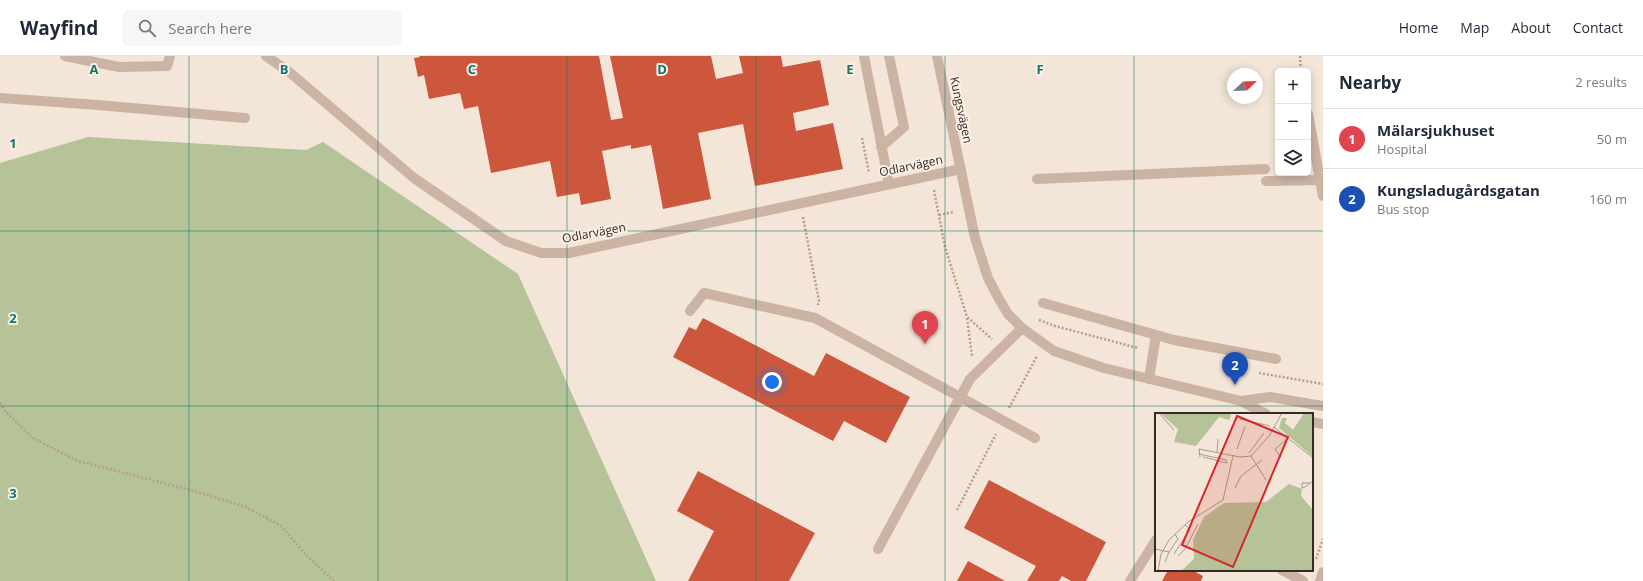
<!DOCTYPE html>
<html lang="en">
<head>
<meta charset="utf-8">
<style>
  body { margin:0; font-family:"Open Sans",sans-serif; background:#f6f6f7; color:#1f2937 }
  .controls { position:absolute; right:12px; top:12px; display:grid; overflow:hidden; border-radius:6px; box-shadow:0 2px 10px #0003 }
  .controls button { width:36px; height:36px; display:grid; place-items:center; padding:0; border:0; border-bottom:1px solid #e0e1e3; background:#fff; color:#1f2937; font:20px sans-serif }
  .compass { position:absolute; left:1227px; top:12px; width:36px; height:36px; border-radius:50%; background:#fff; box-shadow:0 2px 10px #0003; rotate:67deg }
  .you { position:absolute; left:772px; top:326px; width:14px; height:14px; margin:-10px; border:3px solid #fff; border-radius:50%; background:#1a73e8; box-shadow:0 0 0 6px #1a73e833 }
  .badge { display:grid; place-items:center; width:26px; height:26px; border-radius:50%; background:#db2777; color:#fff; font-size:13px; font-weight:700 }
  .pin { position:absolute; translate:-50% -33px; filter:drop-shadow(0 1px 2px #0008) }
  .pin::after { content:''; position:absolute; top:21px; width:14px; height:12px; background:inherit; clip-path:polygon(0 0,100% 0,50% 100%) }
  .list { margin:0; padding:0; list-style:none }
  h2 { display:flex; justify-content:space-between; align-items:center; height:52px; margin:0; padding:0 16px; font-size:17px }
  h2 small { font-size:13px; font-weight:400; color:#747a83 }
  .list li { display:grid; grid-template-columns:26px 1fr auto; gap:12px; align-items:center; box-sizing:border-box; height:60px; padding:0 16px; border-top:1px solid #e0e1e3 }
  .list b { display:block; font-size:15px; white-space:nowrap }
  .list p { margin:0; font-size:13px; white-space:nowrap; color:#747a83 }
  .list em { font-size:13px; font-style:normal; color:#747a83 }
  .icon { flex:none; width:22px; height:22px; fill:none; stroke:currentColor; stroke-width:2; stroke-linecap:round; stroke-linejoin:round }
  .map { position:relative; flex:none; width:1323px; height:525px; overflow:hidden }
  header { display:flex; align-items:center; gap:24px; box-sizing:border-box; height:56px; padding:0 20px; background:#fff; border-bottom:1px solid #e0e1e3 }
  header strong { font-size:19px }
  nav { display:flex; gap:22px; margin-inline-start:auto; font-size:14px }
  .search { width:280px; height:36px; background:#f6f6f7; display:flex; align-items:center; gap:10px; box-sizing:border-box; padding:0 14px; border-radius:6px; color:#747a83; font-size:15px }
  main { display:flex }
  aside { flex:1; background:#fff }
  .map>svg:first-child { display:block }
  .green { fill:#b6c298 }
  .building { fill:#cd573c }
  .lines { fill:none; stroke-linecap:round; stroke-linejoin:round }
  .path { stroke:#b79d8e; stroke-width:2.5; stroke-dasharray:2 2; stroke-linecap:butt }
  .minor { stroke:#cbb4a4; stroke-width:10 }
  .grid { fill:none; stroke:#0f766e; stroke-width:1; stroke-opacity:0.55 }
  .labels { text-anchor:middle; stroke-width:4; stroke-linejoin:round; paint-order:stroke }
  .street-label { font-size:12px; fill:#362a26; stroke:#faefe5 }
  .inset-road { fill:none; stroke:#a79a91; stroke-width:1 }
  .view { fill:#d62828; fill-opacity:0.15; stroke:#d62828; stroke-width:2 }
  .inset-edge { fill:none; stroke:#362a26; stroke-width:2 }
  .grid-label { font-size:13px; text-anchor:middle; font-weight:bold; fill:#0f766e; stroke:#faefe5; stroke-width:4; stroke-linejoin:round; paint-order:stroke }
</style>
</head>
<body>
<header>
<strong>Wayfind</strong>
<div class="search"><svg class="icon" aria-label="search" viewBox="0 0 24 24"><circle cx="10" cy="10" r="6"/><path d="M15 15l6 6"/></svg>Search here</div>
<nav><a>Home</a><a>Map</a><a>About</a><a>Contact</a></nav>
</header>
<main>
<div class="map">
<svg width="1323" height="525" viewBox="0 0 1323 525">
  <rect width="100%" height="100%" fill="#f3e5d8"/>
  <!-- green -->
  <path class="green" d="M88 81 306 94 323 86 518 218 656 525H0V107Z"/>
  <!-- building -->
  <path class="building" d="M419 0H599L611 64 623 62 610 0H711L716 23 743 17 739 0H781L783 11 820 4 829 49 793 57 796 75 833 67 843 113 755 130 743 68 698 77 711 143 663 153 651 89 631 93V89L602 95 611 143 581 149 579 137 557 141 550 105 491 117 478 50 464 53 460 37 429 43 424 19 418 21 414 2 420 1Z
    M703 262 814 320 826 297 910 341 886 387 844 365 833 385 673 301 689 271 696 274Z
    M698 415 815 477 789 525H688L714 475 677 455Z
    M989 424 1106 486 1086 525H1071L1062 520 1059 525H1027L1036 510 964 472Z
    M968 505 1005 525H957Z
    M1168 514H1192L1203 520 1201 525H1162Z"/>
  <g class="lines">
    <!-- path -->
    <path class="path" d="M1300 0 1301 15
      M862 82 869 117
      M934 134 945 191 967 261 992 283
      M939 159 954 156
      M803 161 819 245 818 249
      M967 262 972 300
      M1039 264 1055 270 1138 292
      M1259 317 1323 328
      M0 347 5 355 33 382 78 405 194 435 246 451 281 470 306 499 334 525
      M1009 352 1037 300
      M957 454 996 378
      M1316 503 1323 483"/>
    <!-- minor -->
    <path class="minor" d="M65 0 119 11 167 10 170 0
      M266 0 288 15 414 122 506 185 541 197H569L961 113
      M864 0 889 128
      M937 0 975 182 988 222 999 243 1008 258 1022 272 1054 295 1104 312 1241 345 1266 358
      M0 42 98 49 245 62
      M1308 58 1323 140
      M881 91 904 71 889 0
      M1037 123 1265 113
      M1266 125 1320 124
      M1043 247 1174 284 1276 303
      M690 255 704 237 815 262 1035 382
      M1149 323 1156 279
      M1241 345 1270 341 1323 350
      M1312 366 1323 368
      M878 493 970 323 1022 272
      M1282 514 1303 525
      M1130 525 1156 484
      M1320 525 1323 516"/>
  </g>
  <!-- grid -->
  <path class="grid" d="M189 0V525M378 0V525M567 0V525M756 0V525M945 0V525M1134 0V525M0 175H1323M0 350H1323"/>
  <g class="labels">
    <!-- street labels -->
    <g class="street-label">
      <text transform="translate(961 54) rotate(78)" y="4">Kungsvägen</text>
      <text transform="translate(911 110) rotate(-12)" y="4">Odlarvägen</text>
      <text transform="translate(594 177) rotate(-11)" y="4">Odlarvägen</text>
    </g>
  </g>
  <!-- overview -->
  <g transform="translate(1155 357)">
    <rect width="158" height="158" fill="#f3e5d8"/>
    <path d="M5 0H74L76 3 74 7 64 4 41 33 19 29 23 16ZM149 0H158V44L124 15 127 5H132L130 10 138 17ZM134 71 147 76 146 83 158 97V158H26L39 146 38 127 49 104 69 90 111 89Z" fill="#b6c298"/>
    <path class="inset-road" d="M4 0 19 17M85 6 115 13M119 14 158 45M82 36 90 13M62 40 63 26M94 40 109 20M44 41 71 47 72 50M96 43 111 67M45 44 44 36 85 44 96 43 114 23 127 0M48 44 72 50M126 45 120 36 133 25M155 70H147V75L150 74 158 68M80 75 86 63 107 47M0 136 14 139M19 141 35 116 30 112M23 143 30 136 43 111M10 149 14 139 23 126 20 121M3 158 6 141 14 127 33 109 68 87 78 43"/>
    <path class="view" d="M82 3 133 24 78 154 27 132Z"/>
    <rect width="158" height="158" class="inset-edge"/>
  </g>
  <g class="grid-label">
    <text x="94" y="18">A</text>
    <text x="284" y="18">B</text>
    <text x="472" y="18">C</text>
    <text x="662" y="18">D</text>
    <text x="850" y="18">E</text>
    <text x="1040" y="18">F</text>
    <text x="13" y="92">1</text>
    <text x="13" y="267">2</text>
    <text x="13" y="442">3</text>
  </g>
</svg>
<div class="controls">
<button>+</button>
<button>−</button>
<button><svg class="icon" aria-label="layers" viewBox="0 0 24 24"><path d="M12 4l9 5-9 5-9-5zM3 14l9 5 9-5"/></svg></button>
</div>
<svg class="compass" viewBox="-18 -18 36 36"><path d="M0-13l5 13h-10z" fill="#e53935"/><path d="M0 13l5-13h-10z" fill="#747a83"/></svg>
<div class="you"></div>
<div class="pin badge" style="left:925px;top:288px;background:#e0444e">1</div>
<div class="pin badge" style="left:1235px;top:329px;background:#1a4fb4">2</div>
</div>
<aside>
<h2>Nearby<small>2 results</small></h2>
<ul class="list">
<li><span class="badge" style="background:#e0444e">1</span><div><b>Mälarsjukhuset</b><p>Hospital</p></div><em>50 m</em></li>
<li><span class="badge" style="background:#1a4fb4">2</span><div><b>Kungsladugårdsgatan</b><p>Bus stop</p></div><em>160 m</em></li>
</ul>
</aside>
</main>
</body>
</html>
